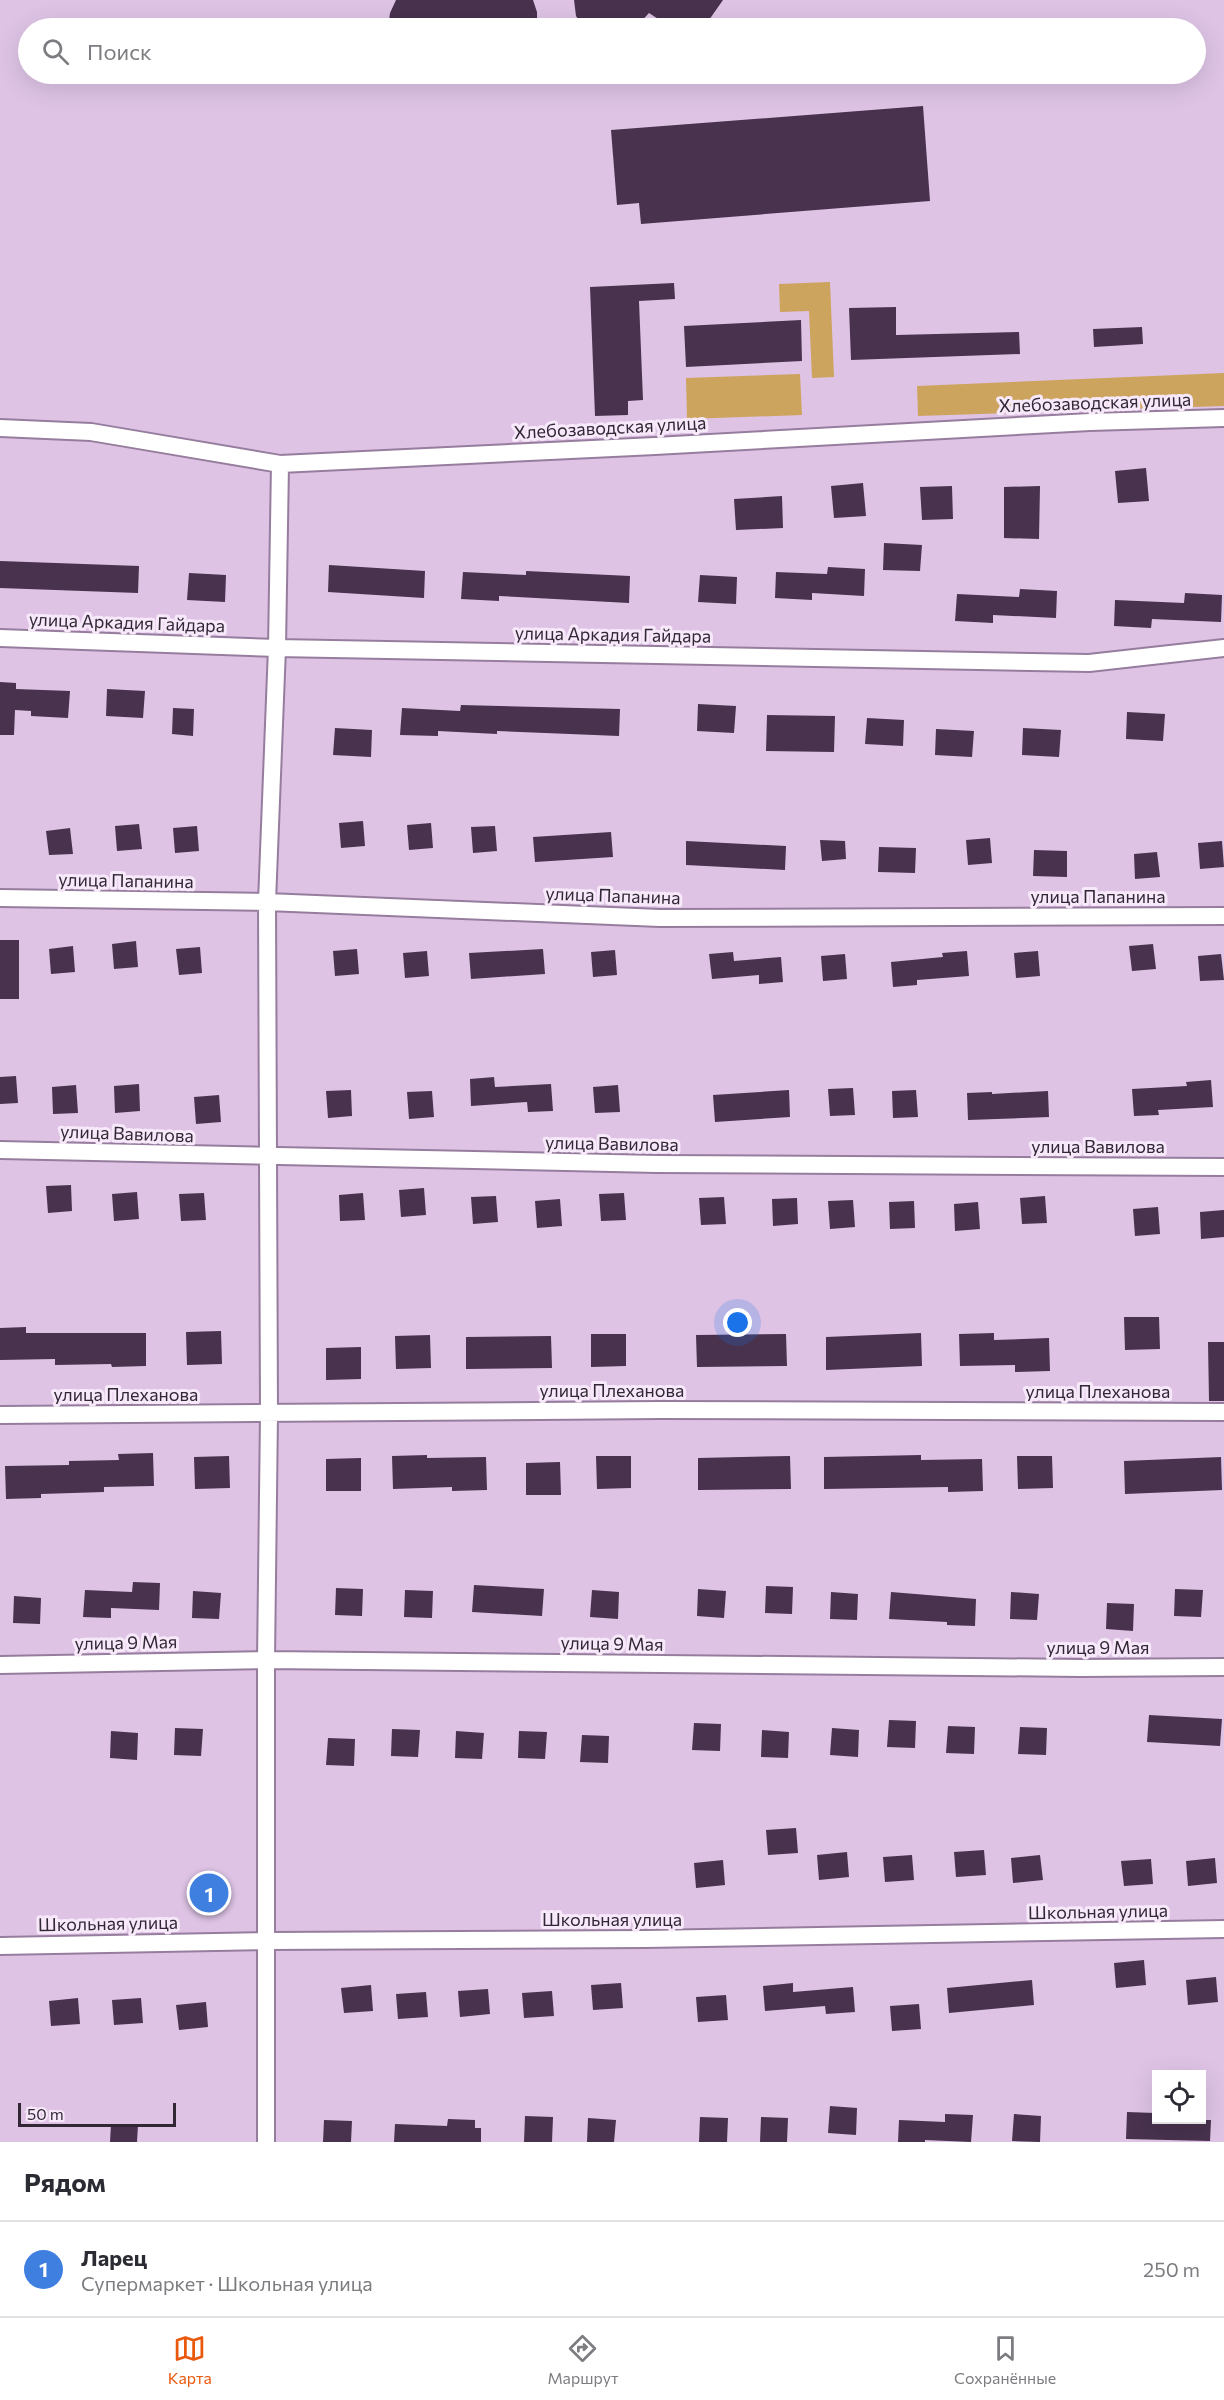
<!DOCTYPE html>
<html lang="ru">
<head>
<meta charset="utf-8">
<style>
  body { margin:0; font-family:Commissioner,sans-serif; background:#f7f7f7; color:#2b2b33 }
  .controls { position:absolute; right:18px; bottom:18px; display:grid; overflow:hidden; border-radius:0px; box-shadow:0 6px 24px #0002 }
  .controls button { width:54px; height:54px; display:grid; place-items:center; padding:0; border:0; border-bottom:2px solid #e1e1e2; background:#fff; color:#2b2b33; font:30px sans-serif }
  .scale { position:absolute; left:18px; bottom:15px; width:158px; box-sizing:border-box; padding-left:6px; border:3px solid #322835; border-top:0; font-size:16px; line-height:21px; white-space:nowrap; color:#322835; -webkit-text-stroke:4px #f7e9fa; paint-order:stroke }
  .you { position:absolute; left:738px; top:1323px; width:21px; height:21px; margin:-15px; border:4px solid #fff; border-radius:50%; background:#1a73e8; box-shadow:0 0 0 9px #1a73e833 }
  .badge { display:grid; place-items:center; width:39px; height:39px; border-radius:50%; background:#ea580c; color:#fff; font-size:20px; font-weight:700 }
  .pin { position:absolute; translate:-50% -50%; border:3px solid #fff; box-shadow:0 2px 6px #0006 }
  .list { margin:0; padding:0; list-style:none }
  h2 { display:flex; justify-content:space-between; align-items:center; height:78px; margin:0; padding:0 24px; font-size:26px }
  h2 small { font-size:20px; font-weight:400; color:#7c7c81 }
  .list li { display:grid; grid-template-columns:39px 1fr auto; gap:18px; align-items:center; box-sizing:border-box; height:96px; padding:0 24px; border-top:2px solid #e1e1e2 }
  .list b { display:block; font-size:22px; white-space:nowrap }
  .list p { margin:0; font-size:20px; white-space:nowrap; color:#7c7c81 }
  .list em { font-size:20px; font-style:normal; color:#7c7c81 }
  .icon { flex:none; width:33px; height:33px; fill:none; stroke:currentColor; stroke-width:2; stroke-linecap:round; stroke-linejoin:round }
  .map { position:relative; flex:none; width:1224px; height:2142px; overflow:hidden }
  .search { position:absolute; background:#fff; box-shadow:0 6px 24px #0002; left:18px; right:18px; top:18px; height:66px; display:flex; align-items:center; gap:15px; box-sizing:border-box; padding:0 21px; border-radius:33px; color:#7c7c81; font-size:22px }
  .sheet { height:174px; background:#fff }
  nav { display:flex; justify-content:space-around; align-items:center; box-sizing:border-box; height:84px; border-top:2px solid #e1e1e2; background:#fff; font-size:16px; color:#7c7c81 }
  nav a { display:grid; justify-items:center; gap:3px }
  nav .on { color:#ea580c }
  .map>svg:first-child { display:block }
  .green { fill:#cda45e }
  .building { fill:#48324e }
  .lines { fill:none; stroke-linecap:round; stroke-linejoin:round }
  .street-casing { stroke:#967d9d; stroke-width:20 }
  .street { stroke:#fff; stroke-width:16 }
  .labels { text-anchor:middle; stroke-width:6; stroke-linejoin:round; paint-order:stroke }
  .street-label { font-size:18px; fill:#322835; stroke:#f7e9fa }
</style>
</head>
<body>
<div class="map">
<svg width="1224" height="2142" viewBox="0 0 1224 2142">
  <rect width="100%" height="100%" fill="#dec3e5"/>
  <!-- green -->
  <path class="green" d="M830 282 834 377 812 378 809 311 780 312 779 284Z
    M1224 373V406L918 416 917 386Z
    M800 374 802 415 687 419 686 378Z"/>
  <!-- building -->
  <path class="building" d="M396 0H533L537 12V28H388L390 13Z
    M574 0H723L709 20 695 28H672L649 13 635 28H584L576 16Z
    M923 106 930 201 641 224 639 203 617 205 611 130Z
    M674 283 675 299 639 301 643 400 628 401V415L595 416 590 287Z
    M896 307V335L1019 332 1020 354 851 360 849 308Z
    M801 320 802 361 686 367 684 326Z
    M1142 327 1143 344 1094 347 1093 329Z
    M1146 468 1149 501 1118 503 1115 471Z
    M863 483 866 516 834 518 831 486Z
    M952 486 953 519 922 520 920 487Z
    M1040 486 1039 539 1004 538V487Z
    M782 496 783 528 736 530 734 499Z
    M884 543 922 545 920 571 883 570Z
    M0 561 139 566 138 593 0 588Z
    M329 565 425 571 424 598 328 592Z
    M828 567 865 569 864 596 812 593V600L775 598 776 572 827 574Z
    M526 571 630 576 629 603 499 596V601L461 599 463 572 526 575Z
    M189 573 226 575 225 602 187 600Z
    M700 575 737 577 736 604 698 602Z
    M1020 589 1057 591 1056 618 993 615V623L955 621 957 594 1019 597Z
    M1185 593 1222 595 1221 622 1152 619 1151 628 1114 626 1115 600 1184 603Z
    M0 682 16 683V689L70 691 68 718 31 716V711L15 710 14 735H0Z
    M107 689 145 691 143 718 106 716Z
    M698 704 736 706 734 733 697 731Z
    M461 705 620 709 619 736 497 731V734L438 731V736L400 735 402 708 460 711Z
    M173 708 194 709 193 736 172 734Z
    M1127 712 1165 714 1163 741 1126 739Z
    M767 715 835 716 834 752 766 751Z
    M867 718 904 720 903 746 865 744Z
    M335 728 372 730 371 757 333 755Z
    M1023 728 1061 730 1059 757 1022 755Z
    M936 729 974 731 972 757 935 755Z
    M363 821 365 846 341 848 339 823Z
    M431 823 433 848 409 850 407 825Z
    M139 824 142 849 117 851 115 826Z
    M197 826 199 851 175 853 173 828Z
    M495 826 497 851 473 853 471 827Z
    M70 828 73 854 49 855 46 831Z
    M611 832 613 857 535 862 533 837Z
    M990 838 992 863 968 865 966 840Z
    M820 840 845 841 846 859 822 861Z
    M686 841 786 846 785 870 686 865Z
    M1222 841 1224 867 1200 869 1198 843Z
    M879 847 916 848 915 873 878 872Z
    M1034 850 1067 851V877L1033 876Z
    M1157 852 1160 877 1135 879 1134 854Z
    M0 940H19V999H0Z
    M136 941 138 967 114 969 112 944Z
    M1153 944 1156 969 1132 971 1129 946Z
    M73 946 75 972 51 974 49 949Z
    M200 947 202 973 179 975 176 949Z
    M357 949 359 974 335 976 333 951Z
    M543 949 545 974 471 979 469 953Z
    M615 950 617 975 593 977 591 952Z
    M427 951 429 976 405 978 403 953Z
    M967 951 969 976 917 980V985L893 987 891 962 943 957 942 953Z
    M1038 951 1040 976 1016 978 1014 953Z
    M733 952 734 961 781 957 783 982 759 984V975L712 979 709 954Z
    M845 954 847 979 823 981 821 956Z
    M1221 954 1224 980 1200 981 1198 956Z
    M16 1076 18 1103 0 1104V1077Z
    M494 1077 495 1087 551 1084 553 1111 528 1112 527 1102 471 1106 470 1079Z
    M1211 1080 1213 1107 1158 1110 1159 1115 1134 1116 1132 1089 1187 1086 1186 1082Z
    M139 1084 140 1111 115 1113 114 1086Z
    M76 1085 78 1113 53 1114 52 1087Z
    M618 1085 620 1112 595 1113 593 1087Z
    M853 1088 855 1115 830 1116 828 1089Z
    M351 1090 352 1116 328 1118 326 1091Z
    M789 1090 790 1117 715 1122 713 1095Z
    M916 1090 918 1117 893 1118 892 1091Z
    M432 1091 434 1117 409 1119 407 1092Z
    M1048 1091 1049 1117 968 1120 967 1093 992 1092V1094Z
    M219 1095 221 1122 196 1124 194 1097Z
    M71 1185 72 1211 48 1213 46 1186Z
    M424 1188 426 1215 401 1217 399 1190Z
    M137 1192 139 1219 114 1221 112 1194Z
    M204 1193 206 1220 181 1221 179 1194Z
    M363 1193 365 1220 340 1221 339 1195Z
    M624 1193 626 1220 601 1221 599 1194Z
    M496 1196 498 1222 473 1224 471 1197Z
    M1045 1196 1047 1223 1022 1224 1020 1198Z
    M724 1197 726 1224 701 1225 699 1198Z
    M797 1198 798 1224 773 1226 772 1199Z
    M560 1199 562 1226 537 1228 535 1201Z
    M853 1200 855 1227 830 1229 828 1201Z
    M914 1201 915 1228 890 1229 889 1202Z
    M978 1202 980 1229 955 1231 954 1204Z
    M1158 1207 1160 1234 1135 1236 1133 1209Z
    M1224 1210V1237L1201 1239 1200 1212Z
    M1124 1317H1159L1160 1349 1125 1350Z
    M26 1327V1333H146V1366L112 1367 111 1364 55 1365V1359L0 1360V1328Z
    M221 1331 222 1364 187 1365 186 1332Z
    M921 1333 922 1366 826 1370V1337Z
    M994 1333V1340L1049 1338 1050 1371 1015 1372V1365L960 1366 959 1334Z
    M591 1334H626V1366L591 1367Z
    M786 1334 787 1366 697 1367 696 1335Z
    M430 1335 431 1368 396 1369 395 1336Z
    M551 1336 552 1368 466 1369V1337Z
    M1208 1342H1224V1401H1209Z
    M361 1347V1379L326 1380V1348Z
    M153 1453 154 1486 104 1487V1492L41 1494V1498L6 1499 5 1466 69 1465V1461L119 1460 118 1454Z
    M427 1455V1458L486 1457 487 1490 452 1491V1487L393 1489 392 1456Z
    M921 1455V1460L982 1459 983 1491 948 1492V1487L824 1489V1457Z
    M229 1456 230 1488 195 1489 194 1457Z
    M596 1456H631V1488L597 1489Z
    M790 1456 791 1489 698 1490V1458Z
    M1017 1456H1052L1053 1488 1018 1489Z
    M1221 1457 1222 1490 1125 1494 1124 1461Z
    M361 1458V1491H326V1459Z
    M560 1462 561 1495H526V1463Z
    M133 1582 160 1583 159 1610 111 1608V1618L83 1617 85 1590 132 1592Z
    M474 1585 544 1589 542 1616 472 1612Z
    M766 1586 793 1587 792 1614 765 1613Z
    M336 1588 363 1589 362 1616 335 1615Z
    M698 1589 726 1591 724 1618 697 1616Z
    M1175 1589 1203 1590 1201 1617 1174 1616Z
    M405 1590 433 1591 432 1618 404 1617Z
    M592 1590 619 1592 618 1619 590 1617Z
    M193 1591 221 1593 219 1619 192 1618Z
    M831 1592 858 1594 857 1620 830 1619Z
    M891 1592 976 1599 975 1626 947 1625V1622L889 1619Z
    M1011 1592 1039 1594 1037 1620 1010 1619Z
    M14 1596 41 1598 40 1624 13 1623Z
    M1107 1603 1134 1604 1133 1631 1106 1629Z
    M1149 1715 1222 1719 1220 1746 1147 1742Z
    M889 1720 916 1721 915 1748 887 1747Z
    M694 1723 721 1724 720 1751 692 1750Z
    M948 1726 975 1727 974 1754 946 1753Z
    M1020 1727 1047 1728 1046 1755 1018 1754Z
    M175 1728 203 1729 201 1756 174 1755Z
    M832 1728 859 1730 858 1757 830 1755Z
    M392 1729 420 1730 418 1757 391 1756Z
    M762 1730 789 1732 788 1758 761 1757Z
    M111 1731 138 1733 137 1760 110 1758Z
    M456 1731 484 1733 482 1759 455 1758Z
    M519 1731 547 1732 545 1759 518 1758Z
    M582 1735 609 1736 608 1763 580 1762Z
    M328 1738 355 1739 354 1766 326 1765Z
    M796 1828 798 1853 768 1855 766 1830Z
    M984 1850 986 1875 956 1877 954 1852Z
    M847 1852 849 1877 819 1880 817 1855Z
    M912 1855 914 1880 885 1882 883 1857Z
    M1040 1855 1043 1880 1013 1883 1011 1858Z
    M1215 1858 1217 1883 1188 1886 1186 1861Z
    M1151 1859 1153 1884 1124 1886 1121 1861Z
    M723 1860 725 1885 696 1888 694 1863Z
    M221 1878V1908H196V1879Z
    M1144 1960 1146 1985 1116 1988 1114 1963Z
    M1216 1977 1218 2002 1188 2005 1186 1980Z
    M1032 1980 1034 2005 949 2013 947 1988Z
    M621 1983 623 2008 593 2010 591 1985Z
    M793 1983V1992L853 1987 855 2012 826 2014 825 2006 765 2011 763 1986Z
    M371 1985 373 2011 344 2013 341 1988Z
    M488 1989 490 2014 460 2017 458 1991Z
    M552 1991 554 2016 524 2018 522 1993Z
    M426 1992 428 2017 398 2019 396 1994Z
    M726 1995 728 2020 698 2022 696 1997Z
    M78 1998 80 2024 51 2026 49 2001Z
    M141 1998 143 2023 114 2025 112 2000Z
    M206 2002 208 2027 179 2030 176 2005Z
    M919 2004 921 2029 892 2031 890 2006Z
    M830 2106 857 2108 856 2135 828 2133Z
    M1127 2112 1155 2113 1154 2120H1211L1210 2141 1126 2139Z
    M945 2114 973 2115 971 2142 925 2140V2142H898L899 2120 945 2122Z
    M1014 2114 1041 2116 1040 2142 1012 2141Z
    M525 2116 553 2117 552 2142H524Z
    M700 2117 728 2118 727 2142H699Z
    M761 2117 788 2118 787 2142H760Z
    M588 2118 616 2120 614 2142H587Z
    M448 2119 475 2120V2128H481V2142H394L395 2124 447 2126Z
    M324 2120 352 2121 351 2142H323Z
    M111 2124 138 2125 137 2142H110Z"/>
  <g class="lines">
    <!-- street casing -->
    <g class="street-casing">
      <path id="street" d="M0 428 91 432 280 464 655 446 1090 422 1224 418
        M0 638 277 648 1089 663 1224 648
        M0 898 267 902 660 918 1224 916
        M0 1150 657 1164 1224 1167
        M0 1415 661 1410 1224 1412
        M0 1665 266 1660 1080 1668 1224 1667
        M0 1946 267 1941 645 1939 1224 1929
        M266 2142V1660L269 1414 267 902 277 648 280 464"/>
    </g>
    <!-- street -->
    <use href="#street" class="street"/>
  </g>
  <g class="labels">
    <!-- street labels -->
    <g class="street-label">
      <text transform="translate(1095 403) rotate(-2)" y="6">Хлебозаводская улица</text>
      <text transform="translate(610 428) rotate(-3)" y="6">Хлебозаводская улица</text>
      <text transform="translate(127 623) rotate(2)" y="6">улица Аркадия Гайдара</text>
      <text transform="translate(613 635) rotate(1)" y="6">улица Аркадия Гайдара</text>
      <text transform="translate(126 881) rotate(1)" y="6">улица Папанина</text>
      <text transform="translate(613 896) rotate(2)" y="6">улица Папанина</text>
      <text x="1098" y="903">улица Папанина</text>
      <text transform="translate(127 1134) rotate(2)" y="6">улица Вавилова</text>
      <text transform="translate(612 1144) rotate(1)" y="6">улица Вавилова</text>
      <text x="1098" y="1153">улица Вавилова</text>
      <text x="612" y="1397">улица Плеханова</text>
      <text x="1098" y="1398">улица Плеханова</text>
      <text x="126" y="1401">улица Плеханова</text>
      <text transform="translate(126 1643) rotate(-1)" y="6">улица 9 Мая</text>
      <text transform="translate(612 1644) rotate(1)" y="6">улица 9 Мая</text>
      <text x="1098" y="1654">улица 9 Мая</text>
      <text transform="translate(1098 1912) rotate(-1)" y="6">Школьная улица</text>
      <text x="612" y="1926">Школьная улица</text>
      <text transform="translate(108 1924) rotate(-1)" y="6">Школьная улица</text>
    </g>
  </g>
</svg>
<div class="controls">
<button><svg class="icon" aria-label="locate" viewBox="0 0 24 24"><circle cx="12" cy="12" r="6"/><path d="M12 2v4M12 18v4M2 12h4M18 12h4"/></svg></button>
</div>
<div class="scale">50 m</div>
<div class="you"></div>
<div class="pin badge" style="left:209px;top:1893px;background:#3f7fe0">1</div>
<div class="search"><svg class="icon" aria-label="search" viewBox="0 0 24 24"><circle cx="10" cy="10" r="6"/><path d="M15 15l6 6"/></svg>Поиск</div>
</div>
<section class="sheet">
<h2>Рядом<small></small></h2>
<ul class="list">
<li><span class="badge" style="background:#3f7fe0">1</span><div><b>Ларец</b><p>Супермаркет · Школьная улица</p></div><em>250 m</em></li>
</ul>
</section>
<nav>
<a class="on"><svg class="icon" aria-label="map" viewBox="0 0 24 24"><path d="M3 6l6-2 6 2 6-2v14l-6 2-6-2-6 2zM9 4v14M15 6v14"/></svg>Карта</a>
<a><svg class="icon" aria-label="directions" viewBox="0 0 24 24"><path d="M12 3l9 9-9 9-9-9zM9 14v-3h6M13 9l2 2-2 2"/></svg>Маршрут</a>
<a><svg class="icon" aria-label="saved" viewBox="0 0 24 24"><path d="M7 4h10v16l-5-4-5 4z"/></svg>Сохранённые</a>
</nav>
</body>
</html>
